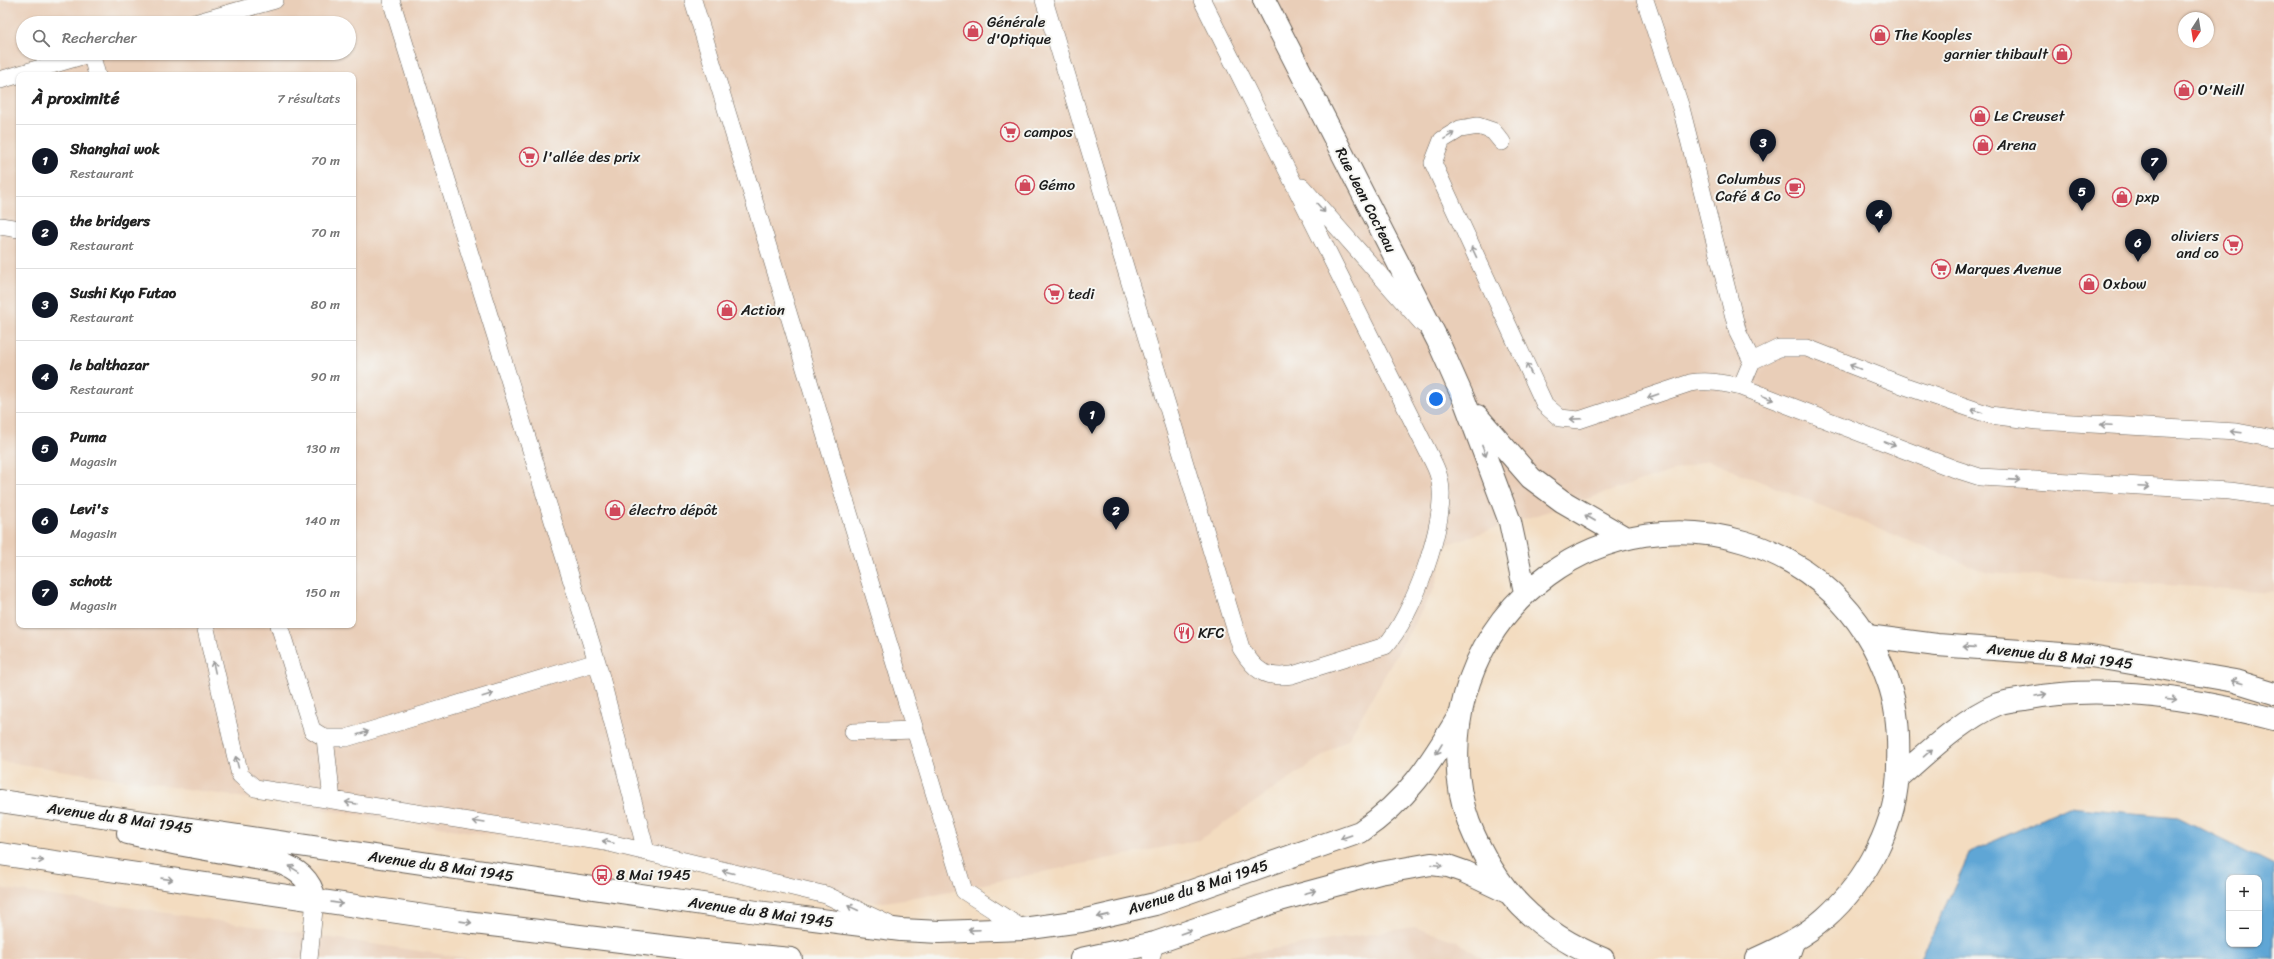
<!DOCTYPE html>
<html lang="fr">
<head>
<meta charset="utf-8">
<style>
  body { margin:0; font-family:Sriracha,sans-serif; background:#f2f2f2; color:#222 }
  .controls { position:absolute; right:12px; bottom:12px; display:grid; overflow:hidden; border-radius:8px; box-shadow:0 1px 3px #0004 }
  .controls button { width:36px; height:36px; display:grid; place-items:center; padding:0; border:0; border-bottom:1px solid #e0e0e0; background:#fff; color:#222; font:20px sans-serif }
  .compass { position:absolute; left:2178px; top:12px; width:36px; height:36px; border-radius:50%; background:#fff; box-shadow:0 1px 3px #0004; rotate:192deg }
  .you { position:absolute; left:1436px; top:399px; width:14px; height:14px; margin:-10px; border:3px solid #fff; border-radius:50%; background:#1a73e8; box-shadow:0 0 0 6px #1a73e833 }
  .badge { display:grid; place-items:center; width:26px; height:26px; border-radius:50%; background:#111827; color:#fff; font-size:13px; font-weight:700 }
  .pin { position:absolute; translate:-50% -33px; filter:drop-shadow(0 1px 2px #0008) }
  .pin::after { content:''; position:absolute; top:21px; width:14px; height:12px; background:inherit; clip-path:polygon(0 0,100% 0,50% 100%) }
  .list { margin:0; padding:0; list-style:none }
  h2 { display:flex; justify-content:space-between; align-items:center; height:52px; margin:0; padding:0 16px; font-size:17px }
  h2 small { font-size:13px; font-weight:400; color:#767676 }
  .list li { display:grid; grid-template-columns:26px 1fr auto; gap:12px; align-items:center; box-sizing:border-box; height:72px; padding:0 16px; border-top:1px solid #e0e0e0 }
  .list b { display:block; font-size:15px; white-space:nowrap }
  .list p { margin:0; font-size:13px; white-space:nowrap; color:#767676 }
  .list em { font-size:13px; font-style:normal; color:#767676 }
  .icon { flex:none; width:22px; height:22px; fill:none; stroke:currentColor; stroke-width:2; stroke-linecap:round; stroke-linejoin:round }
  .map { position:relative; flex:none; width:2274px; height:959px; overflow:hidden }
  .search { position:absolute; background:#fff; box-shadow:0 1px 3px #0004; left:16px; top:16px; width:340px; height:44px; display:flex; align-items:center; gap:10px; box-sizing:border-box; padding:0 14px; border-radius:22px; color:#767676; font-size:15px }
  .panel { position:absolute; background:#fff; box-shadow:0 1px 3px #0004; left:16px; top:72px; width:340px; height:556px; border-radius:8px }
  .map>svg:first-child { display:block }
  .built { fill:#e9ceb8; fill-rule:evenodd }
  .water { fill:#5ea6d5; stroke:#3d6178; fill-rule:evenodd }
  .lines { fill:none; stroke-linecap:round; stroke-linejoin:round }
  .lane-casing { stroke:#675f55; stroke-width:18 }
  .secondary-casing { stroke:#675f55; stroke-width:24 }
  .highway-casing { stroke:#675f55; stroke-width:24 }
  .lane { stroke:#fff; stroke-width:17 }
  .secondary { stroke:#fff; stroke-width:22 }
  .highway { stroke:#fff; stroke-width:22 }
  .oneway { stroke:#999 }
  .labels { text-anchor:middle; stroke-width:4; stroke-linejoin:round; paint-order:stroke }
  .poi-label { font-size:15px; fill:#1c1c1c; stroke:#f6f6f2; text-anchor:start }
  .street-label { font-size:15px; fill:#1c1c1c; stroke:#f6f6f2 }
</style>
</head>
<body>
<div class="map">
<svg width="2274" height="959" viewBox="0 0 2274 959">
  <rect width="100%" height="100%" fill="#f6f6f2"/>
  <filter id="ink" filterUnits="userSpaceOnUse"><feTurbulence type="fractalNoise" baseFrequency=".025" numOctaves="2"/><feDisplacementMap in="SourceGraphic" scale="8" xChannelSelector="R" yChannelSelector="G"/><feConvolveMatrix kernelMatrix="1 2 1 2 8 2 1 2 1" color-interpolation-filters="sRGB"/></filter>
  <filter id="wash" filterUnits="userSpaceOnUse"><feTurbulence type="fractalNoise" baseFrequency=".012" numOctaves="4" result="noise"/><feDisplacementMap in="SourceGraphic" scale="16" xChannelSelector="R" yChannelSelector="G"/><feGaussianBlur stdDeviation="0.9" result="paint"/><feColorMatrix in="noise" values="0 0 0 0 0 0 0 0 0 0 0 0 0 0 0 0 0 1.4 0 .05"/><feComposite in="paint" operator="in"/></filter>
  <g filter="url(#wash)">
    <rect width="100%" height="100%" fill="#f3dcc0"/>
    <!-- built -->
    <path class="built" d="M0 0H2274V592L1989 573 1707 460 1447 544 1434 589 1349 738 1199 840 935 894 878 903 750 874 0 761ZM2184 18H2208V42H2184ZM23 23H349V53H23ZM19 75H353V625H19Z
      M0 888 472 959H0Z
      M1414 927 1456 941 1484 959H1210Z"/>
    <!-- water -->
    <path class="water" d="M2069 807 2178 817 2274 865V959H1921L1970 852ZM2229 878H2259V944H2229Z"/>
  </g>
  <g filter="url(#ink)">
    <g class="lines">
      <!-- lane casing -->
      <g class="lane-casing">
        <path id="lane" d="M391 0 597 662 646 851
          M693 0 964 891 1023 929
          M1044 0 1241 648C1255 671 1265 679 1292 675L1385 646C1412 618 1448 521 1440 482 1439 475 1436 468 1433 462L1202 0
          M1645 0 1681 108 1738 333 1752 361 1779 348H1807L1905 386 1990 415 2037 421 2237 432 2274 439
          M195 23 275 0
          M91 53 97 75
          M0 80 92 53
          M1502 142 1493 131 1478 126 1460 129 1442 140 1433 163 1545 405 1560 418 1579 420 1690 383C1708 380 1723 383 1741 387L1952 468 1980 477 2230 491 2274 497
          M1302 187 1423 324
          M0 226 19 229
          M1741 387 1752 361
          M205 625 240 775 255 788 605 842 826 895 888 924
          M279 625 312 730 325 738H346L597 662
          M853 732 915 730
          M325 738 332 800
          M309 959 315 900
          M1151 959 1155 943"/>
      </g>
      <!-- secondary casing -->
      <g class="secondary-casing">
        <path id="secondary" d="M1264 0 1438 341 1465 402 1510 522 1525 592
          M1477 416 1531 478 1562 501 1624 537
          M1867 636 1937 645 2091 656 2235 681 2274 693
          M1898 778C1927 753 1962 719 1998 704 2006 701 2016 700 2025 699 2104 683 2197 699 2274 719
          M0 801 757 912 901 930 940 932 1023 929 1081 921 1155 904 1360 832C1408 800 1430 764 1459 716
          M128 833 178 844 278 862C297 869 311 879 315 900
          M0 854 466 922 694 950 791 959
          M1081 959 1155 943 1280 900 1380 873 1431 864 1448 866 1465 872 1507 892
          M1603 959C1536 932 1496 890 1469 823 1454 783 1454 735 1465 695 1479 645 1506 606 1548 575 1667 488 1840 539 1888 681 1898 708 1899 737 1898 766 1898 823 1867 881 1825 918 1805 936 1780 948 1756 959"/>
      </g>
      <!-- highway casing -->
      <g class="highway-casing">
        <path id="highway" d="M1787 959 1793 942"/>
      </g>
      <!-- lane -->
      <use href="#lane" class="lane"/>
      <!-- secondary -->
      <use href="#secondary" class="secondary"/>
      <!-- highway -->
      <use href="#highway" class="highway"/>
    </g>
    <!-- one-way arrows -->
    <defs><path id="oneway-shaft" d="M-6 0H5M1.5-3L5.5 0L1.5 3" fill="none" stroke-width="1.6" stroke-linecap="round" stroke-linejoin="round"/></defs>
    <g class="oneway">
      <use href="#oneway-shaft" transform="translate(1449 136) rotate(-32)"/>
      <use href="#oneway-shaft" transform="translate(1321 208) rotate(49)"/>
      <use href="#oneway-shaft" transform="translate(1474 252) rotate(-115)"/>
      <use href="#oneway-shaft" transform="translate(1855 367) rotate(-158)"/>
      <use href="#oneway-shaft" transform="translate(1529 369) rotate(-115)"/>
      <use href="#oneway-shaft" transform="translate(1653 396) rotate(161)"/>
      <use href="#oneway-shaft" transform="translate(1768 398) rotate(21)"/>
      <use href="#oneway-shaft" transform="translate(1977 411) rotate(-163)"/>
      <use href="#oneway-shaft" transform="translate(1576 419) rotate(178)"/>
      <use href="#oneway-shaft" transform="translate(2106 425) rotate(-177)"/>
      <use href="#oneway-shaft" transform="translate(2236 432) rotate(-173)"/>
      <use href="#oneway-shaft" transform="translate(1890 444) rotate(21)"/>
      <use href="#oneway-shaft" transform="translate(1484 451) rotate(69)"/>
      <use href="#oneway-shaft" transform="translate(2014 480) rotate(4)"/>
      <use href="#oneway-shaft" transform="translate(2144 487) rotate(3)"/>
      <use href="#oneway-shaft" transform="translate(1590 518) rotate(-150)"/>
      <use href="#oneway-shaft" transform="translate(1969 647) rotate(-176)"/>
      <use href="#oneway-shaft" transform="translate(214 667) rotate(-102)"/>
      <use href="#oneway-shaft" transform="translate(2237 682) rotate(-165)"/>
      <use href="#oneway-shaft" transform="translate(488 695) rotate(-17)"/>
      <use href="#oneway-shaft" transform="translate(2041 695) rotate(-10)"/>
      <use href="#oneway-shaft" transform="translate(2171 699) rotate(6)"/>
      <use href="#oneway-shaft" transform="translate(363 733) rotate(-17)"/>
      <use href="#oneway-shaft" transform="translate(1439 749) rotate(121)"/>
      <use href="#oneway-shaft" transform="translate(1928 753) rotate(-41)"/>
      <use href="#oneway-shaft" transform="translate(237 762) rotate(-104)"/>
      <use href="#oneway-shaft" transform="translate(351 803) rotate(-171)"/>
      <use href="#oneway-shaft" transform="translate(479 822) rotate(-171)"/>
      <use href="#oneway-shaft" transform="translate(1346 837) rotate(161)"/>
      <use href="#oneway-shaft" transform="translate(608 842) rotate(-168)"/>
      <use href="#oneway-shaft" transform="translate(38 860) rotate(9)"/>
      <use href="#oneway-shaft" transform="translate(1437 865) rotate(5)"/>
      <use href="#oneway-shaft" transform="translate(294 869) rotate(-148)"/>
      <use href="#oneway-shaft" transform="translate(728 872) rotate(-166)"/>
      <use href="#oneway-shaft" transform="translate(167 879) rotate(8)"/>
      <use href="#oneway-shaft" transform="translate(1310 892) rotate(-15)"/>
      <use href="#oneway-shaft" transform="translate(337 903) rotate(8)"/>
      <use href="#oneway-shaft" transform="translate(853 908) rotate(-155)"/>
      <use href="#oneway-shaft" transform="translate(1103 916) rotate(167)"/>
      <use href="#oneway-shaft" transform="translate(466 922) rotate(8)"/>
      <use href="#oneway-shaft" transform="translate(974 930) rotate(178)"/>
      <use href="#oneway-shaft" transform="translate(1186 932) rotate(-19)"/>
    </g>
  </g>
  <!-- icons -->
  <defs>
    <g id="shop-ring" transform="scale(1)"><circle r="9.5" fill="#f6f6f2" stroke="#d1495b" stroke-width="1.5"/><path d="M-5-2.5h2.3a2.7 3.5 0 0 1 5.4 0H5L5.5 6h-11ZM-1.5-2.5h3a1.5 2.3 0 0 0-3 0Z" fill="#d1495b"/></g>
    <g id="supermarket-ring" transform="scale(1)"><circle r="9.5" fill="#f6f6f2" stroke="#d1495b" stroke-width="1.5"/><path d="M-6-5.5h2.5l.6 2H6L4.5 2H-2.5L-4.4-4H-6ZM-1.5 3.2a1.3 1.3 0 1 0 .1 0ZM3 3.2a1.3 1.3 0 1 0 .1 0Z" fill="#d1495b"/></g>
    <g id="cafe-ring" transform="scale(1)"><circle r="9.5" fill="#f6f6f2" stroke="#d1495b" stroke-width="1.5"/><path d="M-5.5-4.5H6V0H3Q3 3.5 0 3.5H-2.5Q-5.5 3.5-5.5 0ZM3-3.2v2h1.7v-2ZM-6 4.5H4V6H-6Z" fill="#d1495b"/></g>
    <g id="restaurant-ring" transform="scale(1)"><circle r="9.5" fill="#f6f6f2" stroke="#d1495b" stroke-width="1.5"/><path d="M-5-6h1v4h1v-4h1v4h1v-4h1v5L-1.5 .5V6h-2V.5L-5-1ZM5-6V6H3V1.5H1.5Q1.5-4 5-6Z" fill="#d1495b"/></g>
    <g id="bus-ring" transform="scale(1)"><circle r="9.5" fill="#f6f6f2" stroke="#d1495b" stroke-width="1.5"/><path d="M-5-6H5V4H4V6H2V4H-2V6H-4V4H-5ZM-3.5-4V0h7V-4ZM-3.5 1.2v1.5H-2V1.2ZM2 1.2v1.5H3.5V1.2Z" fill="#d1495b"/></g>
  </defs>
  <g fill-rule="evenodd">
    <use href="#shop-ring" x="973" y="31"/>
    <use href="#shop-ring" x="1880" y="35"/>
    <use href="#shop-ring" x="2062" y="54"/>
    <use href="#shop-ring" x="2184" y="90"/>
    <use href="#shop-ring" x="1980" y="116"/>
    <use href="#supermarket-ring" x="1010" y="132"/>
    <use href="#shop-ring" x="1983" y="145"/>
    <use href="#supermarket-ring" x="529" y="157"/>
    <use href="#shop-ring" x="1025" y="185"/>
    <use href="#cafe-ring" x="1795" y="188"/>
    <use href="#shop-ring" x="2122" y="197"/>
    <use href="#supermarket-ring" x="2233" y="245"/>
    <use href="#supermarket-ring" x="1941" y="269"/>
    <use href="#shop-ring" x="2089" y="284"/>
    <use href="#supermarket-ring" x="1054" y="294"/>
    <use href="#shop-ring" x="727" y="310"/>
    <use href="#shop-ring" x="615" y="510"/>
    <use href="#restaurant-ring" x="1184" y="633"/>
    <use href="#bus-ring" x="602" y="875"/>
  </g>
  <g class="labels">
    <!-- poi labels -->
    <g class="poi-label">
      <text x="987" y="27">Générale<tspan x="987" dy="17">d'Optique</tspan></text>
      <text x="1894" y="40">The Kooples</text>
      <text x="2048" y="59" text-anchor="end">garnier thibault</text>
      <text x="2198" y="95">O'Neill</text>
      <text x="1994" y="121">Le Creuset</text>
      <text x="1024" y="137">campos</text>
      <text x="1997" y="150">Arena</text>
      <text x="543" y="162">l'allée des prix</text>
      <text x="1781" y="184" text-anchor="end">Columbus<tspan x="1781" dy="17">Café &amp; Co</tspan></text>
      <text x="1039" y="190">Gémo</text>
      <text x="2136" y="202">pxp</text>
      <text x="2219" y="241" text-anchor="end">oliviers<tspan x="2219" dy="17">and co</tspan></text>
      <text x="1955" y="274">Marques Avenue</text>
      <text x="2103" y="289">Oxbow</text>
      <text x="1068" y="299">tedi</text>
      <text x="741" y="315">Action</text>
      <text x="629" y="515">électro dépôt</text>
      <text x="1198" y="638">KFC</text>
      <text x="616" y="880">8 Mai 1945</text>
    </g>
    <!-- street labels -->
    <g class="street-label">
      <text transform="translate(1366 200) rotate(63)" y="5">Rue Jean Cocteau</text>
      <text transform="translate(2060 656) rotate(6)" y="5">Avenue du 8 Mai 1945</text>
      <text transform="translate(120 818) rotate(8)" y="5">Avenue du 8 Mai 1945</text>
      <text transform="translate(441 866) rotate(8)" y="5">Avenue du 8 Mai 1945</text>
      <text transform="translate(1198 887) rotate(-18)" y="5">Avenue du 8 Mai 1945</text>
      <text transform="translate(761 912) rotate(8)" y="5">Avenue du 8 Mai 1945</text>
    </g>
  </g>
</svg>
<div class="controls">
<button>+</button>
<button>−</button>
</div>
<svg class="compass" viewBox="-18 -18 36 36"><path d="M0-13l5 13h-10z" fill="#e53935"/><path d="M0 13l5-13h-10z" fill="#767676"/></svg>
<div class="you"></div>
<div class="pin badge" style="left:1092px;top:434px">1</div>
<div class="pin badge" style="left:1116px;top:530px">2</div>
<div class="pin badge" style="left:1763px;top:162px">3</div>
<div class="pin badge" style="left:1879px;top:233px">4</div>
<div class="pin badge" style="left:2082px;top:211px">5</div>
<div class="pin badge" style="left:2138px;top:262px">6</div>
<div class="pin badge" style="left:2154px;top:181px">7</div>
<div class="search"><svg class="icon" aria-label="search" viewBox="0 0 24 24"><circle cx="10" cy="10" r="6"/><path d="M15 15l6 6"/></svg>Rechercher</div>
<section class="panel">
<h2>À proximité<small>7 résultats</small></h2>
<ul class="list">
<li><span class="badge">1</span><div><b>Shanghai wok</b><p>Restaurant</p></div><em>70 m</em></li>
<li><span class="badge">2</span><div><b>the bridgers</b><p>Restaurant</p></div><em>70 m</em></li>
<li><span class="badge">3</span><div><b>Sushi Kyo Futao</b><p>Restaurant</p></div><em>80 m</em></li>
<li><span class="badge">4</span><div><b>le balthazar</b><p>Restaurant</p></div><em>90 m</em></li>
<li><span class="badge">5</span><div><b>Puma</b><p>Magasin</p></div><em>130 m</em></li>
<li><span class="badge">6</span><div><b>Levi's</b><p>Magasin</p></div><em>140 m</em></li>
<li><span class="badge">7</span><div><b>schott</b><p>Magasin</p></div><em>150 m</em></li>
</ul>
</section>
</div>
</body>
</html>
